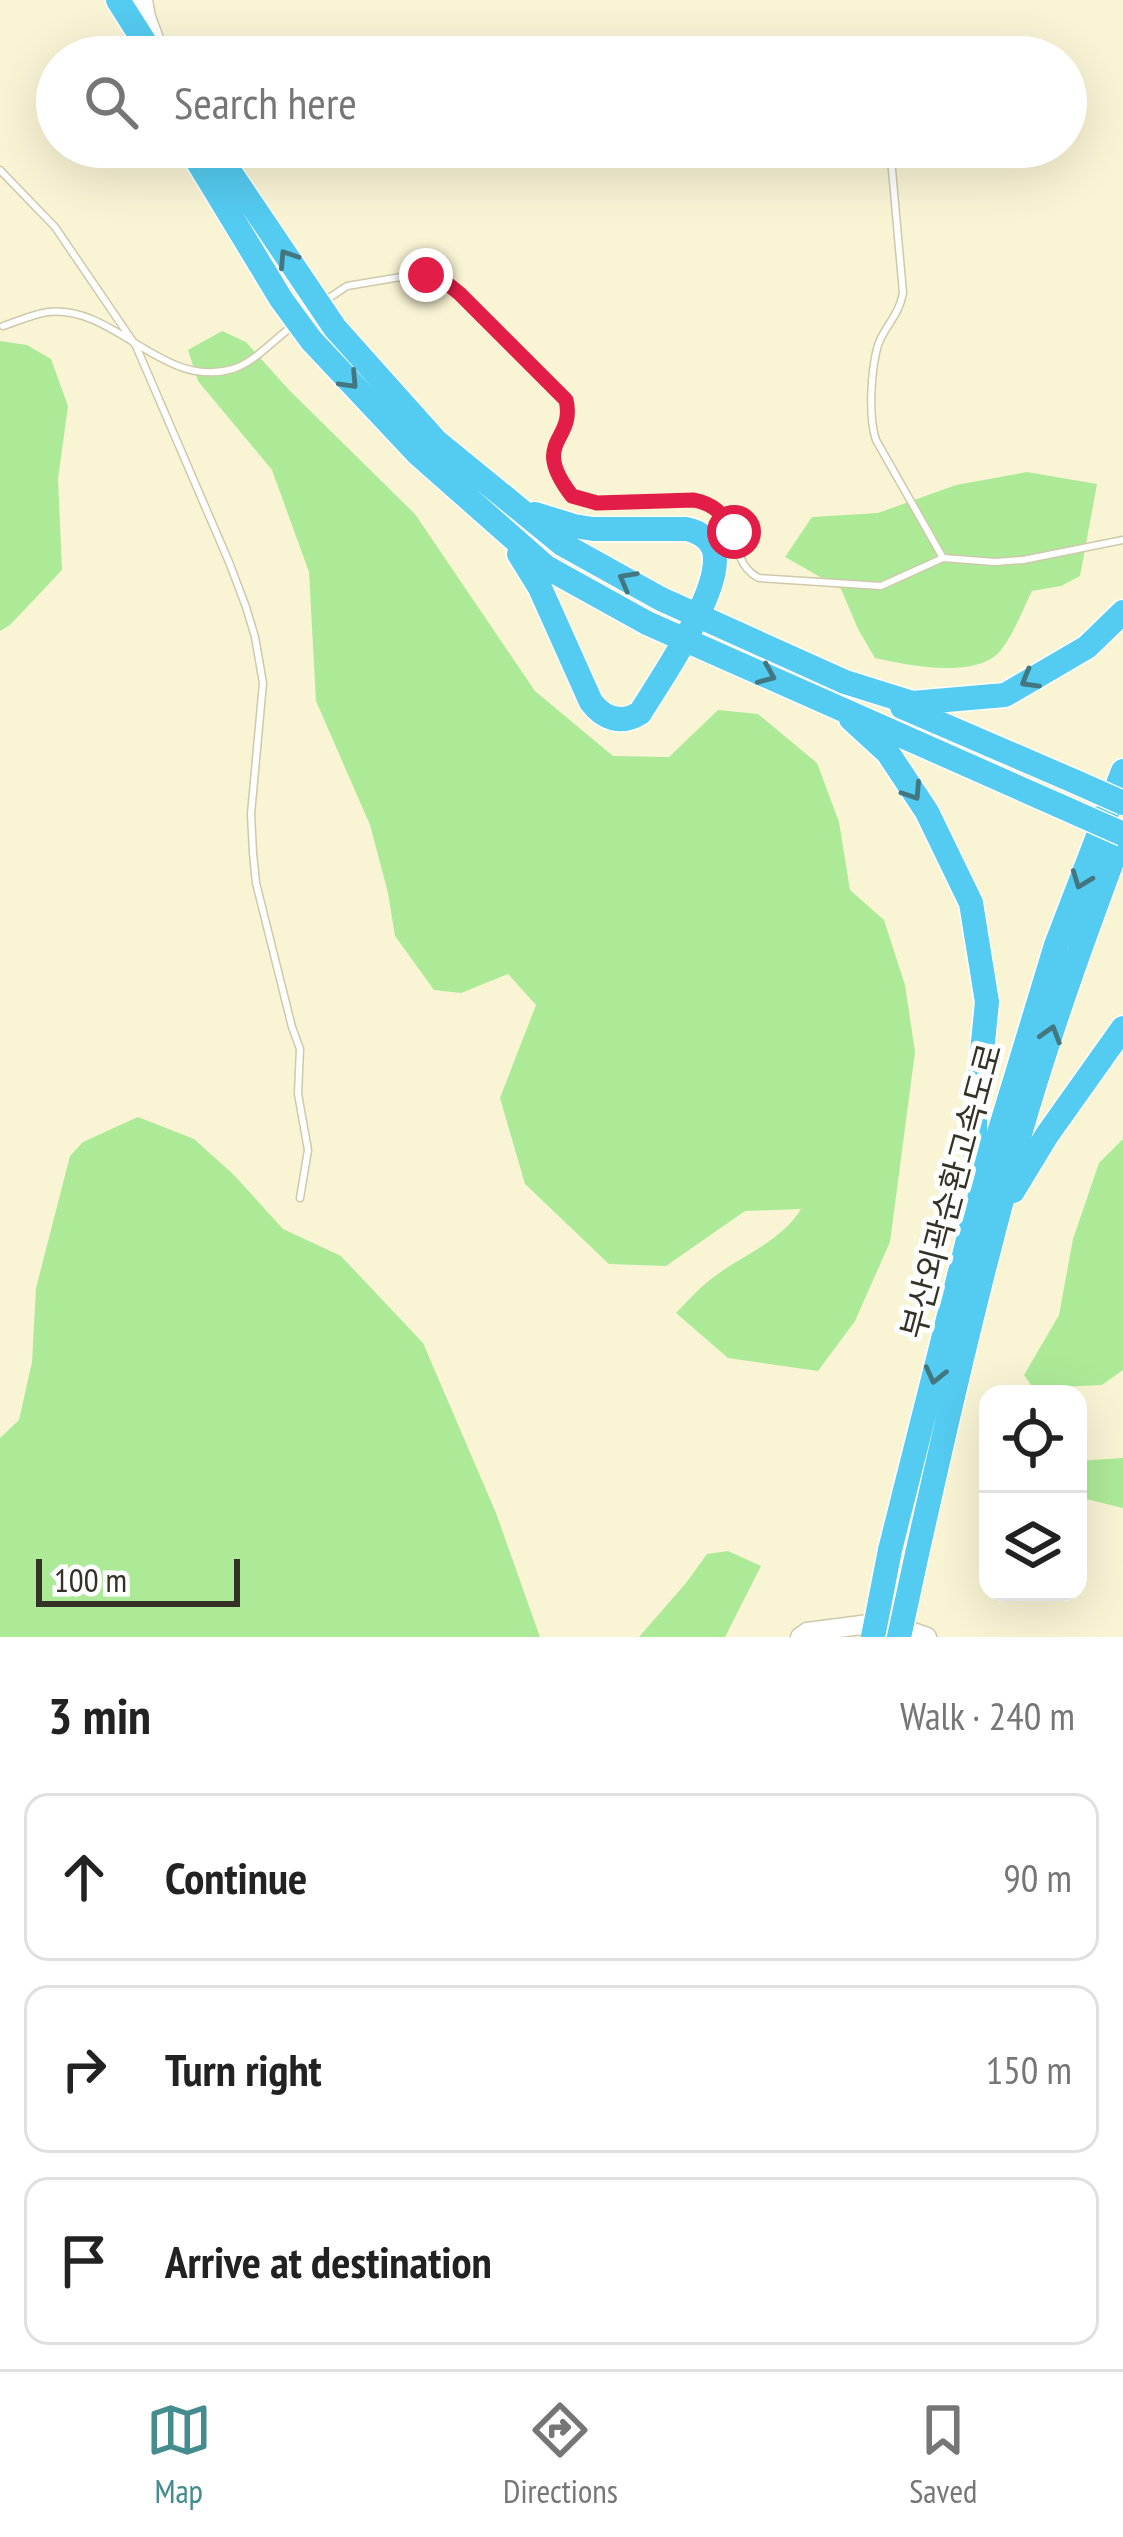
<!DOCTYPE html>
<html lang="en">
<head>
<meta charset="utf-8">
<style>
  body { margin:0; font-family:"PT Sans Narrow","Noto Sans KR",sans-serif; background:#f6f6f6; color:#222 }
  .controls { position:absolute; right:36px; bottom:36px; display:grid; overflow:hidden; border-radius:24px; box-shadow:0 12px 48px #0002 }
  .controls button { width:108px; height:108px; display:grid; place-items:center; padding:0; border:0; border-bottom:3px solid #e0e0e0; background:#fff; color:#222; font:60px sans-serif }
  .scale { position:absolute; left:36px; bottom:30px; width:204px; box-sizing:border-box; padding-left:12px; border:6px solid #343226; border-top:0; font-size:33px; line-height:42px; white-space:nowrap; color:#343226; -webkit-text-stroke:9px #fff; paint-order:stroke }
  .stop { position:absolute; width:36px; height:36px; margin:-27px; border:9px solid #e11d48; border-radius:50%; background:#fff }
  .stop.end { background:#e11d48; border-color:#fff; box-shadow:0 3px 12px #0008 }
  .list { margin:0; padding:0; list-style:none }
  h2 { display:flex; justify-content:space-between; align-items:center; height:156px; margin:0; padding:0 48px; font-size:51px }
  h2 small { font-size:39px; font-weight:400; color:#767676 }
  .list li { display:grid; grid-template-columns:78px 1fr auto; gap:36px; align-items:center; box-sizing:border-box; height:168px; margin:0 24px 24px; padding:0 24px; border:3px solid #e0e0e0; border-radius:24px }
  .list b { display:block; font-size:45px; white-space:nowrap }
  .list em { font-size:39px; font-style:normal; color:#767676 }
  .icon { flex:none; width:66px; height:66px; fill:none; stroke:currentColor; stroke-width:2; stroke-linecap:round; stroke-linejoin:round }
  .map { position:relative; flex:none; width:1123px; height:1637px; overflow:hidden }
  .search { position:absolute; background:#fff; box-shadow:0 12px 48px #0002; left:36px; right:36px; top:36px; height:132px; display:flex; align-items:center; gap:30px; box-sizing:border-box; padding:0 42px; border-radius:66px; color:#767676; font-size:45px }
  .sheet { height:732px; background:#fff }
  nav { display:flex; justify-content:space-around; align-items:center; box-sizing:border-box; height:168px; border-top:3px solid #e0e0e0; background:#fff; font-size:33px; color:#767676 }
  nav a { display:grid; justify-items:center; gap:6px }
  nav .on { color:#448c8e }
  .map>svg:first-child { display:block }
  .green { fill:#adea98 }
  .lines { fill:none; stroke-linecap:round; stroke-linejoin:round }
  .lane-casing { stroke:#cec9aa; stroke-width:9 }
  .secondary-casing { stroke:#cec9aa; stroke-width:21 }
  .highway-casing { stroke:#fff; stroke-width:27 }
  .lane { stroke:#fff; stroke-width:6 }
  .secondary { stroke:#fff; stroke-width:18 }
  .highway { stroke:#54cbf0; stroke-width:24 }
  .highway-bridge-casing { stroke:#fff; stroke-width:27; stroke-linecap:butt }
  .highway-bridge { stroke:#54cbf0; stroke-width:24 }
  .oneway { stroke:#427781 }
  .route { stroke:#e11d48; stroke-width:15 }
  .labels { text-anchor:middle; stroke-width:10; stroke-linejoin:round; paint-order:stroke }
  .street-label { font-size:33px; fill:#343226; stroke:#fff }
</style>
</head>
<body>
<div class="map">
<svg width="1123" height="1637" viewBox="0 0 1123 1637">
  <rect width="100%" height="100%" fill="#f9f4d4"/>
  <!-- green -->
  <path class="green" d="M222 331 246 342 289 390 415 514 535 691 613 756 669 757 718 710 758 714 817 763 839 822 850 890 884 920 905 985 915 1052 890 1242 855 1321 818 1371 728 1358 676 1313C687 1302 698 1289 711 1279 740 1256 781 1242 801 1209L745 1211 666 1266 609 1264 525 1184 500 1098 536 1005 508 974 461 993 434 990 395 936 388 893 370 825 316 701 309 572 272 470 198 381 188 350Z
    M0 341 27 345 51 359 68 406 58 479 62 570 10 625 0 631Z
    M1027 472 1097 484 1080 576 1061 586 1032 591C1023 609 1014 633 1001 650 978 680 907 665 875 658L858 629 841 589 785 557 812 517 878 513 956 485Z
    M138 1117 194 1139 234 1175 283 1229 341 1256 423 1343 496 1513 540 1637H0V1438L19 1420 32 1362 36 1288 70 1156 83 1142Z
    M1123 1139V1370L1102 1385 1033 1388 1024 1375 1059 1315 1073 1239 1099 1163Z
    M1123 1458V1508L1078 1497V1461Z
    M728 1551 761 1566 725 1637H639L686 1583 707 1554Z"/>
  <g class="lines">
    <!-- lane casing -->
    <g class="lane-casing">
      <path id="lane" d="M890 147 903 293C899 316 885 325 878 345 871 369 868 417 876 440L943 558
        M0 170 55 227 136 346 229 562 246 607 255 637 263 683 251 814 253 853 256 883 292 1027 300 1049 298 1094 308 1150 300 1198
        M323 302 347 286 413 275H426L449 285 565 400C574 434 536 445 563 485 572 498 582 501 597 503L694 500C748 511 724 561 759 578L881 586 943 558 995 562 1023 560 1123 540
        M3 326C18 321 34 314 48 312 116 305 162 390 233 369 255 362 274 339 294 325"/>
    </g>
    <!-- secondary casing -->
    <g class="secondary-casing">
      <path id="secondary" d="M143 0 146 17 157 47
        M800 1637 807 1632 885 1622 927 1637"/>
    </g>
    <!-- highway casing -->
    <g class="highway-casing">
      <path id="highway" d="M118 0 154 57
        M189 147 281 299 311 340 418 454 546 567 647 623 1060 806
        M213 147 335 328 436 441 562 544 661 599 845 682 912 703 1005 695 1087 647 1123 612
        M519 554 540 588 591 702C604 719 621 725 640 713 662 678 715 600 715 560 716 543 702 532 686 529H593L574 526 535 514
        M902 707 1076 782
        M851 719 888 753 927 812 971 903 987 1002 975 1122V1184
        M1013 1191 1047 1135 1123 1028
        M890 1550 975 1212 1056 945 1123 771
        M917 1554C949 1411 982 1268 1022 1127 1051 1027 1087 929 1123 832"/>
    </g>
    <!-- lane -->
    <use href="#lane" class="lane"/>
    <!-- secondary -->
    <use href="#secondary" class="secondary"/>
    <!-- highway -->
    <use href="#highway" class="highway"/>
    <!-- highway-bridge casing -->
    <g class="highway-bridge-casing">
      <path id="highway-bridge" d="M1076 782 1123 803
        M1060 806 1123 834
        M873 1637 890 1550
        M899 1637 917 1554"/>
    </g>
    <!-- highway-bridge -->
    <use href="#highway-bridge" class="highway-bridge"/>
  </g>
  <!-- one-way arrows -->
  <defs><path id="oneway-chevron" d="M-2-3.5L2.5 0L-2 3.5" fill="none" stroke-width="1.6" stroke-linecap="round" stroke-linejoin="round" transform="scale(3)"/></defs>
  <g class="oneway">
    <use href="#oneway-chevron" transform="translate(287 258) rotate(-123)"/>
    <use href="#oneway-chevron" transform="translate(350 381) rotate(47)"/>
    <use href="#oneway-chevron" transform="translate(627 580) rotate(-151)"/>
    <use href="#oneway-chevron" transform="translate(767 675) rotate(23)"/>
    <use href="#oneway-chevron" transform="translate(1029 680) rotate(150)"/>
    <use href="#oneway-chevron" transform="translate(913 792) rotate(57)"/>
    <use href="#oneway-chevron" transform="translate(1081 880) rotate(111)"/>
    <use href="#oneway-chevron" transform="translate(1051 1034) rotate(-73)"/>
    <use href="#oneway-chevron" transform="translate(935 1375) rotate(104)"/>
  </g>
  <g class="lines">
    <!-- route -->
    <path class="route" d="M426 275 449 285 460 294 566 400C576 442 529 440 572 496L597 503 694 500C715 504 722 514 734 532"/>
  </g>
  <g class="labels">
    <!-- street labels -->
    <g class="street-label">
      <text transform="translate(951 1191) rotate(-75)" y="12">부산외곽순환고속도로</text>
    </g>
  </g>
</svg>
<div class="controls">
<button><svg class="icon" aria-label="locate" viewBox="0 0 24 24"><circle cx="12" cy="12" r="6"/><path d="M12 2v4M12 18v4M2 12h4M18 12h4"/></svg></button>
<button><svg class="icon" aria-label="layers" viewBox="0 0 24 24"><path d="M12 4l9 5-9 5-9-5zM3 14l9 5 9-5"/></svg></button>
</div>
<div class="scale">100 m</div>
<div class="stop" style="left:734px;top:532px"></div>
<div class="stop end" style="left:426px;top:275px"></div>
<div class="search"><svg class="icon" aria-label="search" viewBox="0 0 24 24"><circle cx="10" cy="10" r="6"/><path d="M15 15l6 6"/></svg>Search here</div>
</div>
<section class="sheet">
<h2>3 min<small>Walk · 240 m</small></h2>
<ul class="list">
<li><svg class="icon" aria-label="ahead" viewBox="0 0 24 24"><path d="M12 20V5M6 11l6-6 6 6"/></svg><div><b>Continue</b></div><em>90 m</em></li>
<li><svg class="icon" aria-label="right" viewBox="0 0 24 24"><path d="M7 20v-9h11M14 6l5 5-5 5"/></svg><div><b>Turn right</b></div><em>150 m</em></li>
<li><svg class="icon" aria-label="arrive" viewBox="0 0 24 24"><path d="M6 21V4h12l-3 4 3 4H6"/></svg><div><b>Arrive at destination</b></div></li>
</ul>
</section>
<nav>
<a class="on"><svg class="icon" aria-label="map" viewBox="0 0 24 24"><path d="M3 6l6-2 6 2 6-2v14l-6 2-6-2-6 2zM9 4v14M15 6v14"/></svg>Map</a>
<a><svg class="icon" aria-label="directions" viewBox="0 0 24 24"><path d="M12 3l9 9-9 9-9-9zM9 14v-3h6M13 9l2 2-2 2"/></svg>Directions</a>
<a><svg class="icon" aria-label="saved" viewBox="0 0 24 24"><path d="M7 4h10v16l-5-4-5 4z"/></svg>Saved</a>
</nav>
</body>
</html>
